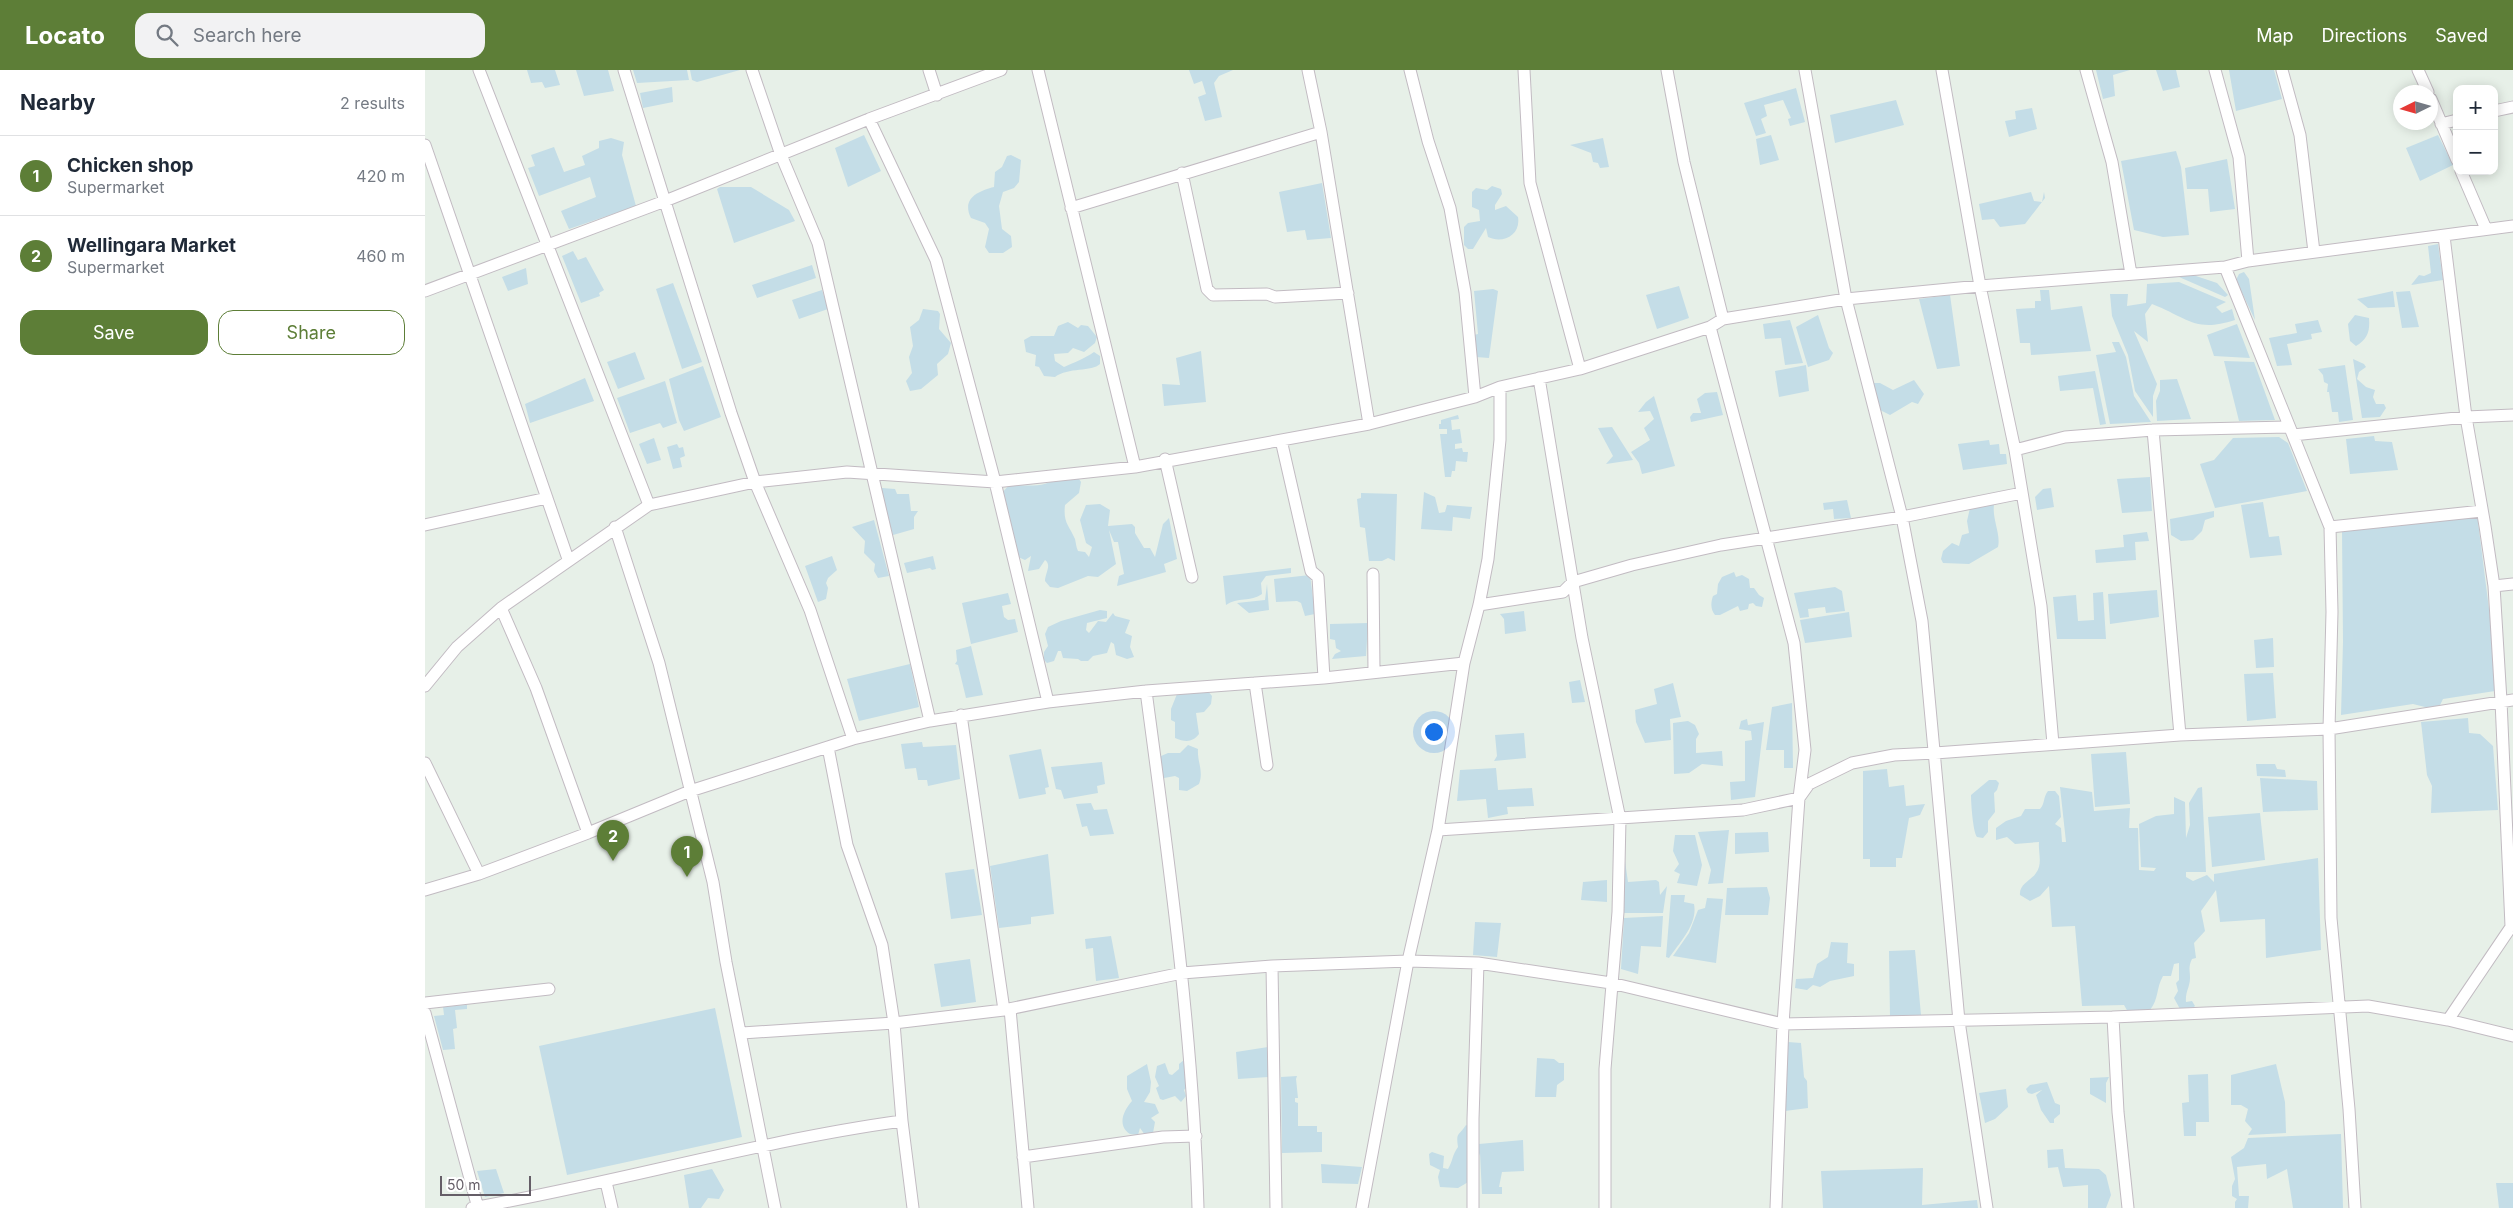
<!DOCTYPE html>
<html lang="en">
<head>
<meta charset="utf-8">
<style>
  body { margin:0; font-family:Inter,sans-serif; background:#f2f2f3; color:#1f2937 }
  .controls { position:absolute; right:15px; top:15px; display:grid; overflow:hidden; border-radius:10px; box-shadow:0 2px 12px #0003 }
  .controls button { width:45px; height:45px; display:grid; place-items:center; padding:0; border:0; border-bottom:1px solid #e0e1e3; background:#fff; color:#1f2937; font:25px sans-serif }
  .compass { position:absolute; left:1968px; top:15px; width:45px; height:45px; border-radius:50%; background:#fff; box-shadow:0 2px 12px #0003; rotate:265deg }
  .scale { position:absolute; left:15px; bottom:12px; width:91px; box-sizing:border-box; padding-left:5px; border:2px solid #655e67; border-top:0; font-size:14px; line-height:18px; white-space:nowrap; color:#655e67; -webkit-text-stroke:4px #fff; paint-order:stroke }
  .you { position:absolute; left:1008px; top:661px; width:18px; height:18px; margin:-12px; border:4px solid #fff; border-radius:50%; background:#1a73e8; box-shadow:0 0 0 8px #1a73e833 }
  .badge { display:grid; place-items:center; width:32px; height:32px; border-radius:50%; background:#5d7e37; color:#fff; font-size:16px; font-weight:700 }
  .pin { position:absolute; translate:-50% -41px; filter:drop-shadow(0 1px 2px #0008) }
  .pin::after { content:''; position:absolute; top:26px; width:18px; height:15px; background:inherit; clip-path:polygon(0 0,100% 0,50% 100%) }
  .list { margin:0; padding:0; list-style:none }
  h2 { display:flex; justify-content:space-between; align-items:center; height:65px; margin:0; padding:0 20px; font-size:21px }
  h2 small { font-size:16px; font-weight:400; color:#747a83 }
  .list li { display:grid; grid-template-columns:32px 1fr auto; gap:15px; align-items:center; box-sizing:border-box; height:80px; padding:0 20px; border-top:1px solid #e0e1e3 }
  .list b { display:block; font-size:19px; white-space:nowrap }
  .list p { margin:0; font-size:16px; white-space:nowrap; color:#747a83 }
  .list em { font-size:16px; font-style:normal; color:#747a83 }
  .actions { display:flex; gap:10px; padding:15px 20px }
  .actions a { flex:1; padding:11px 0; border:1px solid #5d7e37; border-radius:15px; text-align:center; font-size:18px; color:#5d7e37 }
  .actions .main { background:#5d7e37; color:#fff }
  .icon { flex:none; width:28px; height:28px; fill:none; stroke:currentColor; stroke-width:2; stroke-linecap:round; stroke-linejoin:round }
  .map { position:relative; flex:none; width:2088px; height:1138px; overflow:hidden }
  header { display:flex; align-items:center; gap:30px; box-sizing:border-box; height:70px; padding:0 25px; background:#5d7e37; color:#fff }
  header strong { font-size:24px }
  nav { display:flex; gap:28px; margin-inline-start:auto; font-size:18px }
  .search { width:350px; height:45px; background:#f2f2f3; display:flex; align-items:center; gap:12px; box-sizing:border-box; padding:0 18px; border-radius:15px; color:#747a83; font-size:19px }
  main { display:flex }
  aside { flex:1; background:#fff }
  .map>svg:first-child { display:block }
  .green { fill:#c4dde7 }
  .lines { fill:none; stroke-linecap:round; stroke-linejoin:round }
  .minor-casing { stroke:#c2bbc2; stroke-width:13 }
  .minor { stroke:#fff; stroke-width:11 }
</style>
</head>
<body>
<header>
<strong>Locato</strong>
<div class="search"><svg class="icon" aria-label="search" viewBox="0 0 24 24"><circle cx="10" cy="10" r="6"/><path d="M15 15l6 6"/></svg>Search here</div>
<nav><a>Map</a><a>Directions</a><a>Saved</a></nav>
</header>
<main>
<aside>
<h2>Nearby<small>2 results</small></h2>
<ul class="list">
<li><span class="badge">1</span><div><b>Chicken shop</b><p>Supermarket</p></div><em>420 m</em></li>
<li><span class="badge">2</span><div><b>Wellingara Market</b><p>Supermarket</p></div><em>460 m</em></li>
</ul>
<div class="actions"><a class="main">Save</a><a>Share</a></div>
</aside>
<div class="map">
<svg width="2088" height="1138" viewBox="0 0 2088 1138">
  <rect width="100%" height="100%" fill="#e7f0e8"/>
  <!-- green -->
  <path class="green" d="M102 0H130L135 15 120 18 117 12 106 13Z
    M151 0H183L189 21 159 26Z
    M208 0H262L264 10 212 13Z
    M265 0H315L272 12 267 10Z
    M764 0H808L794 6 789 13 797 47 780 51 773 27 781 24 777 11 769 14Z
    M1671 0H1705L1688 5 1690 26 1678 29Z
    M1731 0H1751L1755 17 1738 21Z
    M1804 0H1849L1857 29 1811 41Z
    M247 17 248 32 218 38 215 23Z
    M1371 18 1380 52 1365 56 1363 49 1366 48 1358 30 1339 35 1342 46 1336 49 1341 63 1331 66 1319 33Z
    M1471 30 1479 55 1410 73 1405 45Z
    M1607 38 1612 59 1584 67 1580 51 1591 49 1590 41Z
    M439 65 456 101 423 117 410 78Z
    M1346 65 1354 90 1335 95 1331 69Z
    M2013 65 2028 95 1995 111 1981 78Z
    M186 68 199 72 197 85 211 136 144 159 136 141 171 127 165 107 114 126 103 98 110 96 106 85 129 77 139 102 160 95 157 86 174 78V71Z
    M1178 68 1184 97 1175 98 1173 93 1168 92 1166 83 1145 75Z
    M1751 81 1756 97 1764 165 1738 167 1709 160 1696 91Z
    M586 85 596 90 594 112 589 118 578 122 574 136 577 159 586 166 587 177 578 183H564L560 177 564 159 560 153 546 148C536 128 554 121 569 117L570 102 577 97 582 86Z
    M1802 89 1810 139 1785 142 1783 119H1762L1760 98Z
    M897 113 906 168 882 170 880 160 862 162 854 122Z
    M1067 116 1076 119 1077 124 1070 135V140L1081 136 1093 147C1096 165 1078 174 1063 167L1061 158 1048 179H1043L1039 175V157L1043 153 1055 151 1054 140 1047 137V122L1051 118 1062 120Z
    M295 117H326L364 140 370 151 309 173 292 119Z
    M1606 122 1609 131 1617 132 1619 122 1620 128 1600 154 1575 157 1569 149 1557 150 1554 134Z
    M2013 174 2018 210 1986 215 1994 205 1999 206 2006 203 2003 176Z
    M148 181 153 190 161 187 179 220 174 223 175 226 156 233 137 186Z
    M387 195 391 208 332 228 327 215Z
    M101 198 103 214 83 221 77 207Z
    M1759 202 1792 213 1803 225 1800 227 1754 207 1740 208 1739 204Z
    M1819 202 1824 209 1830 250 1811 210 1814 204Z
    M1754 212 1801 232 1791 237 1797 243 1807 239 1810 250C1770 263 1763 248 1727 234L1720 244 1723 272 1709 261 1732 314 1728 326V347L1710 321 1703 285 1687 246 1685 224H1703L1702 236 1721 233 1722 214Z
    M248 213 277 292 257 299 231 219Z
    M1254 216 1264 248 1232 259 1221 225Z
    M1068 219 1073 221 1064 288 1051 287 1049 265 1053 264 1049 221Z
    M397 220 403 239 374 249 367 230Z
    M1615 220H1624L1626 240 1657 236 1666 281 1606 285 1605 273H1595L1591 239 1610 238V231H1616Z
    M1968 221 1970 237 1943 238 1932 229Z
    M1985 221 1994 257 1977 258 1971 222Z
    M1525 225 1535 296 1512 299 1494 229Z
    M498 239 513 241 515 244 514 259 526 273 523 284 512 294 513 305 496 319 485 321 481 311 487 303 484 287 488 276 485 257 494 250Z
    M1393 245 1404 278 1408 283 1404 290 1383 297 1371 257Z
    M1930 245 1944 248C1945 261 1943 269 1931 276L1925 271 1923 254Z
    M1365 250 1378 293 1360 295 1356 268 1340 269 1338 254Z
    M1893 250 1897 262 1886 264 1887 269 1862 274 1867 295 1852 296 1844 268 1872 263 1870 254Z
    M643 252 653 258 656 255 663 256 672 267 670 273 659 282 648 278 643 283 629 284 630 291 639 297C650 292 659 289 669 282L675 286V294C667 302 643 297 630 307L619 306 614 297 610 296 611 285 601 282 599 270 606 266H629L633 256Z
    M1812 254 1825 288 1789 286 1782 265Z
    M1687 272H1694L1701 287 1709 326 1726 352 1685 354 1671 285 1691 282Z
    M776 281 781 332 739 336 737 314 755 315 751 288Z
    M210 282 220 309 193 319 182 292Z
    M1928 289 1939 294 1941 297 1934 302 1932 309 1941 317 1950 320 1948 327 1951 334H1959L1961 338 1955 347 1937 348Z
    M1799 291 1829 292 1850 350 1814 351Z
    M1381 295 1384 321 1354 327 1350 301Z
    M1920 295 1928 350 1914 352 1913 342H1907L1904 322H1902L1903 314 1899 312 1898 305 1893 299Z
    M278 296 296 347 259 361 254 350 244 309Z
    M1670 301 1681 354 1675 355 1668 318 1635 321 1633 306Z
    M160 308 169 331 105 353 100 334Z
    M1752 309 1766 349 1732 351 1731 331 1735 321V310Z
    M1489 310 1499 324 1493 334 1487 332 1465 345 1455 340 1448 313H1455L1468 320Z
    M240 311 252 353 238 358 235 353 205 363 192 328Z
    M1292 322 1298 345 1266 352 1265 347 1268 343H1276L1272 329 1280 323Z
    M1229 326 1250 396 1217 404 1214 393 1206 382 1225 370 1219 358 1229 349 1225 341 1213 342 1221 332Z
    M1033 345 1034 349 1026 350 1027 360 1035 359 1037 373 1030 374V379L1037 378 1038 382H1043L1042 392 1031 391 1030 401H1027L1026 407H1020L1015 364H1022V359H1014V354H1016V350Z
    M1187 357 1208 390 1181 394 1188 386 1173 358Z
    M1949 366 1950 371 1967 372 1973 400 1925 404 1921 369Z
    M1854 367 1863 373 1882 421 1790 438 1775 394 1789 390 1808 368Z
    M229 368 236 390 222 394 214 374Z
    M1564 370 1565 375 1574 374 1575 384H1581L1582 394 1538 400 1533 374Z
    M252 374 254 378 258 377 260 386 255 388 257 397 248 399 242 377Z
    M633 406H652L656 412 654 423 640 435C638 453 644 455 650 469 651 473 651 477 653 481L660 482 664 487 667 477 661 473 655 450 661 435 675 434 685 440 683 456 707 454 710 457V463L719 478H725L730 487 738 454 744 448 752 489 739 494 741 502 692 516 694 506 699 504 693 472H689L684 460 691 494 673 507 663 506 633 518 625 517 620 511C620 503 627 495 620 490L614 499 603 501 606 486 600 490 593 487 577 423 584 415C599 415 623 419 633 406Z
    M1725 407 1727 441 1697 443 1692 409Z
    M457 418 470 419 472 424H484L486 441H493L489 447V459L468 465 455 419Z
    M1626 418 1629 437 1612 440 1610 427 1618 419Z
    M999 422 1010 427 1014 443 1020 442 1022 435 1047 437 1045 449 1028 447 1027 461 996 459Z
    M936 423 972 424 970 491 963 488 957 491H944L940 458 935 457 932 429 936 428Z
    M1422 430 1426 448 1409 449 1408 439 1399 440 1398 433Z
    M1838 432 1844 467 1854 466 1857 485 1825 488 1816 435Z
    M1566 433 1569 435C1567 449 1576 464 1573 477L1544 494 1518 493 1516 489 1518 481 1527 473 1534 476 1537 465 1544 463 1542 451 1545 438Z
    M1789 441V447L1780 450 1777 461 1768 470 1756 471 1746 465 1745 449Z
    M2052 444 2067 563 2070 621 2018 629 2015 635 2004 638 1988 634 1916 645 1918 572 1917 460Z
    M449 450 464 506 453 508 449 501 450 494 439 483 440 471 427 457Z
    M1722 462 1724 471 1710 472 1711 490 1671 493 1670 480 1699 477 1698 465Z
    M407 486 412 500 403 508 401 513 403 518 401 529 393 532 380 496Z
    M508 486 511 499 507 500 505 498 482 503 479 493Z
    M866 498V503L841 506 836 513 837 524C826 532 812 527 801 535L798 506Z
    M1309 502 1311 507 1317 505 1324 509 1325 518H1329L1334 525 1339 528 1337 537 1331 536 1328 533 1324 534 1323 539 1315 541 1313 536 1295 545H1290C1285 539 1286 532 1288 526L1292 524 1293 514 1297 507Z
    M885 505 890 544 880 546 876 533 872 531 851 532 849 509Z
    M842 514 844 540 824 543 812 533 840 530Z
    M1410 517 1417 521 1420 541 1401 543 1400 537 1383 539 1384 547 1375 548 1369 523Z
    M1732 520 1734 547 1685 554 1683 524Z
    M1678 522 1681 569H1632L1628 527 1651 525 1653 551 1669 550 1668 523Z
    M583 523 586 534 577 536 579 547 583 550 590 549 593 562 546 574 537 533Z
    M675 540 682 541V548L662 553 661 560 664 563 673 551 681 552 688 543 690 546 705 550 700 563 707 566 705 577 709 587 702 589 691 585 689 574 686 572 682 583 668 586 663 591H656L653 589 638 588 636 581H633L629 591 622 593 619 590V582L623 576 620 564 623 557 636 551Z
    M1099 541 1101 561 1080 564 1079 549 1075 544Z
    M1424 542 1427 567 1380 573 1375 550Z
    M943 553 941 586 907 589 910 584 916 581 911 578 910 570 905 569V554Z
    M1848 568 1849 597 1831 598 1829 570Z
    M546 576 558 625 541 628 533 595 530 594 532 591 531 580Z
    M485 594 494 637 434 651 422 609Z
    M1848 603 1851 648 1822 651 1819 604Z
    M1155 610 1160 632 1147 633 1144 612Z
    M1248 613 1256 647 1245 649 1246 670 1220 673 1211 652 1210 640 1232 634 1229 619Z
    M782 620 787 626 786 634 779 642 771 643 774 664C767 673 760 672 750 668V652L746 650V639L752 624Z
    M1367 633 1368 698H1359V680H1341L1347 637Z
    M2043 648 2044 663 2055 664 2068 676 2073 740 2006 743 2007 716 2002 705 1996 652Z
    M1322 649 1323 655 1339 652 1330 727 1306 730 1305 712 1320 711V671L1327 670 1326 661 1314 659 1316 651Z
    M1263 651 1270 655 1274 664 1271 669V683L1297 681 1298 696 1277 694 1264 703 1249 704 1248 653Z
    M1099 663 1101 688 1069 691 1072 686 1070 665Z
    M497 672 498 677 531 675 535 709 503 716 502 710H493L491 698 480 699 476 674Z
    M763 675 773 679C772 692 779 701 774 714L762 721 754 720V708L750 706 739 708 734 701 736 686 743 683H755Z
    M616 679 624 717 620 718 621 724 594 729 584 685Z
    M1701 682 1705 734 1670 737 1666 684Z
    M677 692 680 714 672 716 673 723 639 729 636 720 631 719 626 697Z
    M1831 694H1850L1852 699 1860 700 1861 707 1832 706Z
    M1071 698 1073 720 1107 718 1109 736 1082 737 1083 744 1063 748 1061 729 1032 731 1035 700Z
    M1462 699 1464 717 1479 715 1481 736 1500 734 1495 745 1484 748 1477 788H1471V797H1445V789H1438V701Z
    M1835 708 1892 711 1893 740 1838 742Z
    M1564 710H1571L1574 713 1572 720 1569 723 1570 742 1563 751V762L1558 768 1552 767C1548 762 1546 733 1546 725Z
    M1635 717 1667 722 1669 741 1705 738 1704 758H1713L1714 800 1729 801 1731 798 1716 797 1714 754 1731 746 1749 744V727L1760 732 1761 768 1765 755 1764 733 1773 718 1777 717 1781 802H1761V807L1768 811 1782 805 1789 812V804L1893 788 1896 880 1841 888 1840 849 1795 852 1791 820 1776 841 1780 861 1769 873 1771 888 1767 889C1763 897 1765 900 1765 908 1765 917 1760 922 1761 932L1767 931 1770 936 1767 939H1755L1749 928 1753 921 1751 913 1754 910V893L1749 894 1746 906H1738C1731 918 1734 929 1725 940L1703 942 1699 935 1657 936 1650 856 1627 857 1624 816 1615 826 1605 831 1595 825C1594 814 1606 811 1611 803 1618 794 1613 782 1614 772L1590 774 1582 767 1571 770V758L1581 751 1596 746 1600 739H1615C1620 734 1618 727 1623 721H1630L1634 726 1636 747 1630 754 1636 758 1637 772H1641Z
    M666 733 669 740 682 739 689 764 665 766 662 756 657 757 651 734Z
    M1835 743 1840 790 1787 797 1783 747Z
    M1304 760 1298 813 1283 814 1286 800 1273 762Z
    M1343 762 1344 782 1310 784V763Z
    M1250 765H1270L1277 795 1272 816 1252 813 1255 804 1249 801 1254 794 1248 781Z
    M623 784 629 844 606 847V854L574 858 565 796Z
    M1200 791 1203 812 1231 810 1234 812 1235 825 1242 816 1238 843H1198V792Z
    M549 799 557 845 526 849 520 803Z
    M1182 810V832L1156 830 1158 812Z
    M1342 817 1345 828 1343 845H1300L1302 818Z
    M1246 825H1260L1259 832 1269 834C1273 854 1255 872 1244 888L1241 887Z
    M1282 828 1298 829 1291 893 1248 886 1264 863 1273 840 1280 838Z
    M1238 846 1236 877 1216 876 1213 904 1196 899 1199 848Z
    M1050 852 1076 853 1072 887 1048 885Z
    M686 866 694 908 671 911 668 878 661 879 660 869Z
    M1406 872 1423 873 1422 893 1429 894V906L1405 911 1395 917 1388 915 1382 920 1370 918 1371 909 1388 908 1392 894 1403 887Z
    M1490 880 1496 945 1465 947 1464 881Z
    M545 889 551 932 516 937 509 894Z
    M42 935V939L30 940 32 958 28 959 30 979 18 980 9 946 19 945 18 937Z
    M290 938 317 1067 142 1105 114 976Z
    M1363 972 1376 973 1379 1007 1382 1011 1383 1038 1360 1041Z
    M843 977V1007L813 1009 811 982Z
    M1112 988 1129 989 1134 993H1139V1010L1132 1015 1131 1027H1110Z
    M759 990 763 1016 759 1020 761 1026 756 1032 750 1026 738 1030 735 1029 731 1018 734 1016 730 1007 732 996 740 993 744 1004 747 1005 754 999V994Z
    M722 994 726 1012 725 1022 719 1032 730 1034 734 1043 726 1048 730 1052 728 1063 720 1065 715 1058 713 1065 705 1064C692 1056 698 1041 707 1031L702 1019V1006Z
    M1851 994 1860 1032 1861 1063 1823 1065 1827 1059 1820 1051 1823 1039 1816 1035H1806V1005Z
    M1783 1004 1784 1052H1771V1066H1759L1757 1033 1764 1032 1763 1005Z
    M872 1006 871 1009 873 1028H870V1032L873 1033V1056H892V1062H897V1082L857 1083 856 1007Z
    M1684 1007 1681 1013V1033L1665 1024V1008Z
    M1622 1012 1630 1033 1635 1035V1044L1629 1049V1053H1625L1616 1040 1611 1025 1617 1020 1607 1024 1603 1023 1601 1019 1605 1015Z
    M1581 1019 1583 1037 1570 1049 1560 1053 1554 1023Z
    M1041 1055 1047 1058 1054 1077V1074L1098 1070 1099 1101 1077 1102 1074 1117H1077V1124H1057L1055 1083 1045 1111 1033 1118 1015 1117 1013 1107 1015 1100 1005 1095 1004 1084 1007 1082 1019 1086 1018 1098 1023 1099C1028 1091 1027 1085 1033 1077 1031 1062 1033 1067 1041 1055Z
    M1916 1064 1918 1138H1868L1862 1099 1842 1109 1841 1094 1812 1097 1814 1126H1824L1823 1138H1810V1132L1812 1129 1807 1126V1116L1810 1109 1806 1087 1819 1078 1823 1068Z
    M1638 1079 1640 1098 1674 1099 1681 1105 1686 1125 1681 1138H1663V1115L1638 1117 1633 1097 1623 1098 1622 1080Z
    M896 1094 937 1097 933 1114 897 1113Z
    M1498 1098 1497 1135 1552 1130 1553 1138H1398L1396 1101Z
    M71 1099 79 1123 60 1127 52 1101Z
    M287 1099 299 1120 294 1129 283 1128 276 1138H264L259 1105Z
    M2071 1113H2088V1138H2074Z"/>
  <g class="lines">
    <!-- minor casing -->
    <g class="minor-casing">
      <path id="minor" d="M54 0 224 435
        M199 0 306 343 330 412 385 540 428 669
        M327 0 356 85 393 173 505 651
        M504 0 512 25
        M613 0 710 397
        M883 0 896 62 944 354
        M985 0 1003 71 1025 138 1040 222 1050 327
        M1099 0 1105 113 1155 299
        M1242 0 1259 92 1298 249
        M1380 0 1421 229 1477 447 1497 551 1534 951 1562 1138
        M1517 0 1555 216 1590 380 1616 536 1628 674
        M1661 0 1687 92 1706 204
        M1790 0 1814 87 1823 191
        M1857 0 1875 65 1889 182
        M1993 0 2003 22
        M2006 29 2032 90
        M2069 41 2088 37
        M444 49 511 190 570 412 623 632
        M2016 54 2032 50
        M0 75 143 489
        M2036 101 2061 159
        M757 103 782 219 788 225 842 224 850 227 923 223
        M646 138 896 62
        M2019 166 2041 347 2060 456 2069 516 2076 631 2086 856
        M1800 197 1905 457 1907 542 1904 659 1906 848 1924 1039 1930 1138
        M0 221 240 131 444 49 576 0
        M1285 257 1369 573 1380 680 1374 728 1358 954 1351 1138
        M1114 308 1157 568 1195 749 1193 842 1180 999V1138
        M1728 360 1755 665
        M1868 365 2041 347 2088 345
        M856 370 886 501 893 507 899 608
        M1590 380 1640 367 1728 360 1864 357
        M740 389 767 507
        M0 455 122 428
        M190 457 234 593 288 812 301 892 350 1138
        M1905 457 2057 441
        M948 504 949 601
        M2069 516 2088 514
        M1054 535 1138 522 1148 512 1207 495 1296 475 1477 447 1597 423
        M76 538 111 618 163 763
        M830 613 842 695
        M0 616 32 577 76 538 224 435 330 412 422 402 570 412 710 397 944 354 1050 327 1075 317 1155 299 1285 257 1298 249 1421 229 1555 216 1800 197 1823 191 2088 156
        M721 621C744 793 768 964 773 1138
        M536 645 579 940
        M403 677 422 775 457 875 469 953 477 1051 488 1138
        M0 693 54 804
        M1013 760 1318 740 1374 728 1384 714 1427 693 1469 685 1510 683 1755 665 1904 659 2088 630
        M0 820 54 804 163 763 265 721 428 669 505 651 623 632 721 621 899 608 1039 593
        M847 896 851 1138
        M0 933 124 919
        M585 939 603 1138
        M0 943 53 1138
        M1688 947 1693 1042 1703 1138
        M2023 950 2088 854
        M317 963 469 953 579 940 757 903 847 896 983 891 1053 893 1186 913 1358 954 1688 947 1943 936 2023 950 2088 966
        M598 1087 738 1067 771 1066
        M181 1112 187 1138
        M47 1138C191 1113 332 1071 477 1051
        M937 1138 983 891 1013 760 1039 593 1054 535 1063 489 1075 370V317
        M1048 1138V1049L1053 893"/>
    </g>
    <!-- minor -->
    <use href="#minor" class="minor"/>
  </g>
</svg>
<div class="controls">
<button>+</button>
<button>−</button>
</div>
<svg class="compass" viewBox="-18 -18 36 36"><path d="M0-13l5 13h-10z" fill="#e53935"/><path d="M0 13l5-13h-10z" fill="#747a83"/></svg>
<div class="scale">50 m</div>
<div class="you"></div>
<div class="pin badge" style="left:262px;top:807px">1</div>
<div class="pin badge" style="left:188px;top:791px">2</div>
</div>
</main>
</body>
</html>
